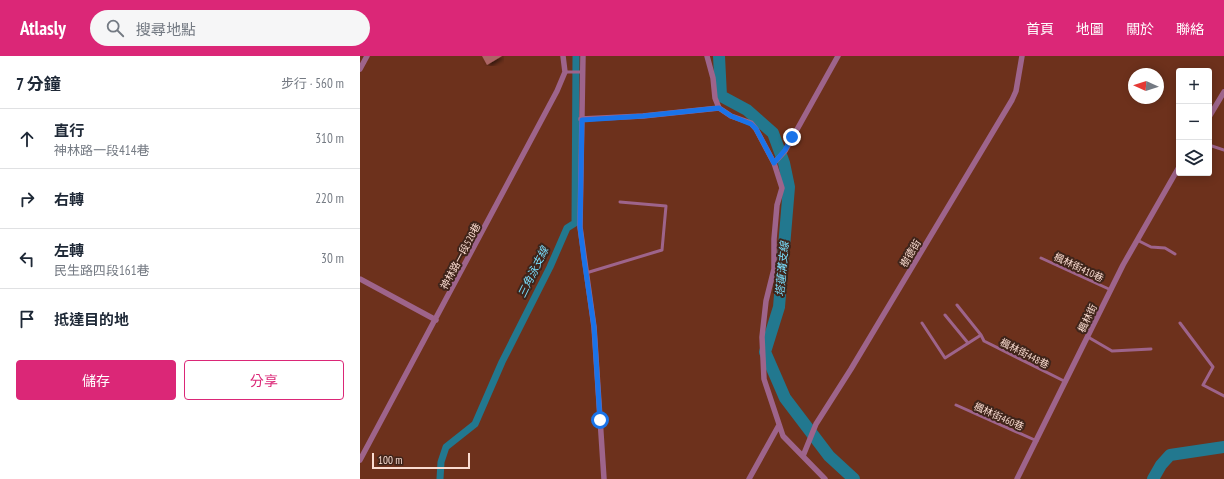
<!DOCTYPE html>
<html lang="zh-TW">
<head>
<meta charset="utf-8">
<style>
  body { margin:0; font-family:"PT Sans Narrow","Noto Sans TC",sans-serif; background:#f6f6f7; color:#1f2937 }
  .controls { position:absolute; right:12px; top:12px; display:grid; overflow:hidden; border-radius:4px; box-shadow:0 2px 10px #0003 }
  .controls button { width:36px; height:36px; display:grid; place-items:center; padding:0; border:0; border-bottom:1px solid #e0e1e3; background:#fff; color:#1f2937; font:20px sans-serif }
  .compass { position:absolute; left:768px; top:12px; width:36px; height:36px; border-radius:50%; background:#fff; box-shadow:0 2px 10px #0003; rotate:273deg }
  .scale { position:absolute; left:12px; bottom:10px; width:98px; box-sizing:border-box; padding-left:4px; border:2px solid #fadcd1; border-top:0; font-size:11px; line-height:14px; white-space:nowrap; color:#fadcd1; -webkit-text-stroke:3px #3f241a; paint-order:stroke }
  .stop { position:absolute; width:12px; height:12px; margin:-9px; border:3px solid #1a73e8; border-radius:50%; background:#fff }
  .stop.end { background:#1a73e8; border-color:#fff; box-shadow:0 1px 4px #0008 }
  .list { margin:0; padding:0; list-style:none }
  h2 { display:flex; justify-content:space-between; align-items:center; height:52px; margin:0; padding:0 16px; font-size:17px }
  h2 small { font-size:13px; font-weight:400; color:#747a83 }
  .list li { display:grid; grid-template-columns:26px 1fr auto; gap:12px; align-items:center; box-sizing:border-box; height:60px; padding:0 16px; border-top:1px solid #e0e1e3 }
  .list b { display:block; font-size:15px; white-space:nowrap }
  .list p { margin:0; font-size:13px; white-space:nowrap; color:#747a83 }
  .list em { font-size:13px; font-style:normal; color:#747a83 }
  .actions { display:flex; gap:8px; padding:12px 16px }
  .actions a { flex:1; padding:9px 0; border:1px solid #db2777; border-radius:4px; text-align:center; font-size:14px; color:#db2777 }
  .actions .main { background:#db2777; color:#fff }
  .icon { flex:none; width:22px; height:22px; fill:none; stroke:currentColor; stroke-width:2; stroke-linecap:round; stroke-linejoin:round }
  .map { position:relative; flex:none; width:864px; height:423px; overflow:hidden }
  header { display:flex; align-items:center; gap:24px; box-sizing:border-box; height:56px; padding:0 20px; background:#db2777; color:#fff }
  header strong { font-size:19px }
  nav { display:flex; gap:22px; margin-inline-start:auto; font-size:14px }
  .search { width:280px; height:36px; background:#f6f6f7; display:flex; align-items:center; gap:10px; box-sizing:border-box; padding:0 14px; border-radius:22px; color:#747a83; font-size:15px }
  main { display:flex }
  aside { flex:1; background:#fff }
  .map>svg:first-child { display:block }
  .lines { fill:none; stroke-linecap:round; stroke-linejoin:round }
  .canal { stroke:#22788f; stroke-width:7 }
  .river { stroke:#22788f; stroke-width:12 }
  .building { fill:#ac6566; filter:url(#shadow) }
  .service { stroke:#9e648b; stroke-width:3 }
  .minor { stroke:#9e648b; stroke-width:5.5 }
  .route { stroke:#1a73e8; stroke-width:5 }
  .labels { text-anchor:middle; stroke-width:4; stroke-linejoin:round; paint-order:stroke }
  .street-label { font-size:10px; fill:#fadcd1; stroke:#3f241a }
  .water-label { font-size:11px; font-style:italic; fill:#78ddfb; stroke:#3f241a }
</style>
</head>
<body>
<header>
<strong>Atlasly</strong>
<div class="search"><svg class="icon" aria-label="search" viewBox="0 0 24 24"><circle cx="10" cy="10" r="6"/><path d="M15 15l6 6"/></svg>搜尋地點</div>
<nav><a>首頁</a><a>地圖</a><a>關於</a><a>聯絡</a></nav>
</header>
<main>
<aside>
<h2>7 分鐘<small>步行 · 560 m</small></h2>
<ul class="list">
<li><svg class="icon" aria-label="ahead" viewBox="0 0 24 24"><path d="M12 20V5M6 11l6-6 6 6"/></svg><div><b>直行</b><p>神林路一段414巷</p></div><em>310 m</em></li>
<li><svg class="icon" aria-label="right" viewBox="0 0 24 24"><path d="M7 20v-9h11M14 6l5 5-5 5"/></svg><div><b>右轉</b></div><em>220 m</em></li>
<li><svg class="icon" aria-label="left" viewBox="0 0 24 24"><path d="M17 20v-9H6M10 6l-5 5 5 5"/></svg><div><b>左轉</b><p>民生路四段161巷</p></div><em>30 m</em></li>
<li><svg class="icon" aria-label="arrive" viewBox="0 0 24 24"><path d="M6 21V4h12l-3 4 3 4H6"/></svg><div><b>抵達目的地</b></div></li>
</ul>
<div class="actions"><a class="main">儲存</a><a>分享</a></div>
</aside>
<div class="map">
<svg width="864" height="423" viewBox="0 0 864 423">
  <defs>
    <filter id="shadow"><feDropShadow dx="3" dy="1.5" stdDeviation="2" flood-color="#0009"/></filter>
  </defs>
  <rect width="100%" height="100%" fill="#6d311c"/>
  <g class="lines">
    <!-- canal -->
    <path class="canal" d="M80 423 81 406 86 391 115 368 142 306 190 211 207 172 215 167 216 0"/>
    <!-- river -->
    <path class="river" d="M359 0 361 40 387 54 413 77 424 107 429 131 419 251 405 296 425 342 469 400 494 423
      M793 423 801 409 810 399 864 391"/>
  </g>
  <!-- building -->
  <path class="building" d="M122 0H142L127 9Z"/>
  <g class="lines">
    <!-- service -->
    <path class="service" d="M205 16H223
      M849 89 864 94
      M777 184 791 191 805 192 815 198
      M681 202 751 234
      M226 217 302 194 306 150 260 146
      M597 249 621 279 624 285 706 326
      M585 259 608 287
      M562 267 585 302 621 279
      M820 267 853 311 843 329 864 340
      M728 281 752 295 791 293
      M596 349 677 385"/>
    <!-- minor -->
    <path class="minor" d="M223 0 220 171 234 271 244 423
      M347 0 353 22 355 42 359 52 371 60 391 67 396 73 414 107 422 132 417 149 414 183V213L406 245 402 281 404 323 423 380 465 423
      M0 13 7 0
      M849 61 864 36
      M221 63 283 60 359 52
      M414 107 425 95 478 0
      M0 223 76 264
      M443 400 456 368 491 313 652 44 656 35 662 0
      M0 404 197 35 205 16 203 0
      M389 423 419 369
      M657 423 763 209 819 111"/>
  </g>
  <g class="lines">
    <!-- route -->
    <path class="route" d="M240 364 234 271 224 203 220 171 222 64 283 60 359 52 371 60 391 68 396 73 414 107 425 94 432 81"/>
  </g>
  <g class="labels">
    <!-- street labels -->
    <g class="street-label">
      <text transform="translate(550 197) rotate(-59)" y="4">樹德街</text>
      <text transform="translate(100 200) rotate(-62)" y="4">神林路一段520巷</text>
      <text transform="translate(719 211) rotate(25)" y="4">楓林街410巷</text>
      <text transform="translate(727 262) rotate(-64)" y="4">楓林街</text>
      <text transform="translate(665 297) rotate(27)" y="4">楓林街448巷</text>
      <text transform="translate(639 360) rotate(24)" y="4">楓林街460巷</text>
    </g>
    <!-- water labels -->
    <g class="water-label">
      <text transform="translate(422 213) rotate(-85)" y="4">塔蓮溝支線</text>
      <text transform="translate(173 216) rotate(-64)" y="4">三角泳支線</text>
    </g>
  </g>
</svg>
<div class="controls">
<button>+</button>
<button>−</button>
<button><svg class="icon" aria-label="layers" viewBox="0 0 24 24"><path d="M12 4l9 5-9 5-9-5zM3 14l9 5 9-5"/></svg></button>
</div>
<svg class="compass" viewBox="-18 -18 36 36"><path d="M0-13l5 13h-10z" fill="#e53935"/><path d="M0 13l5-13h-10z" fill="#747a83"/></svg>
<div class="scale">100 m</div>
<div class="stop" style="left:240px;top:364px"></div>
<div class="stop end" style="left:432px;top:81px"></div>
</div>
</main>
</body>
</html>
